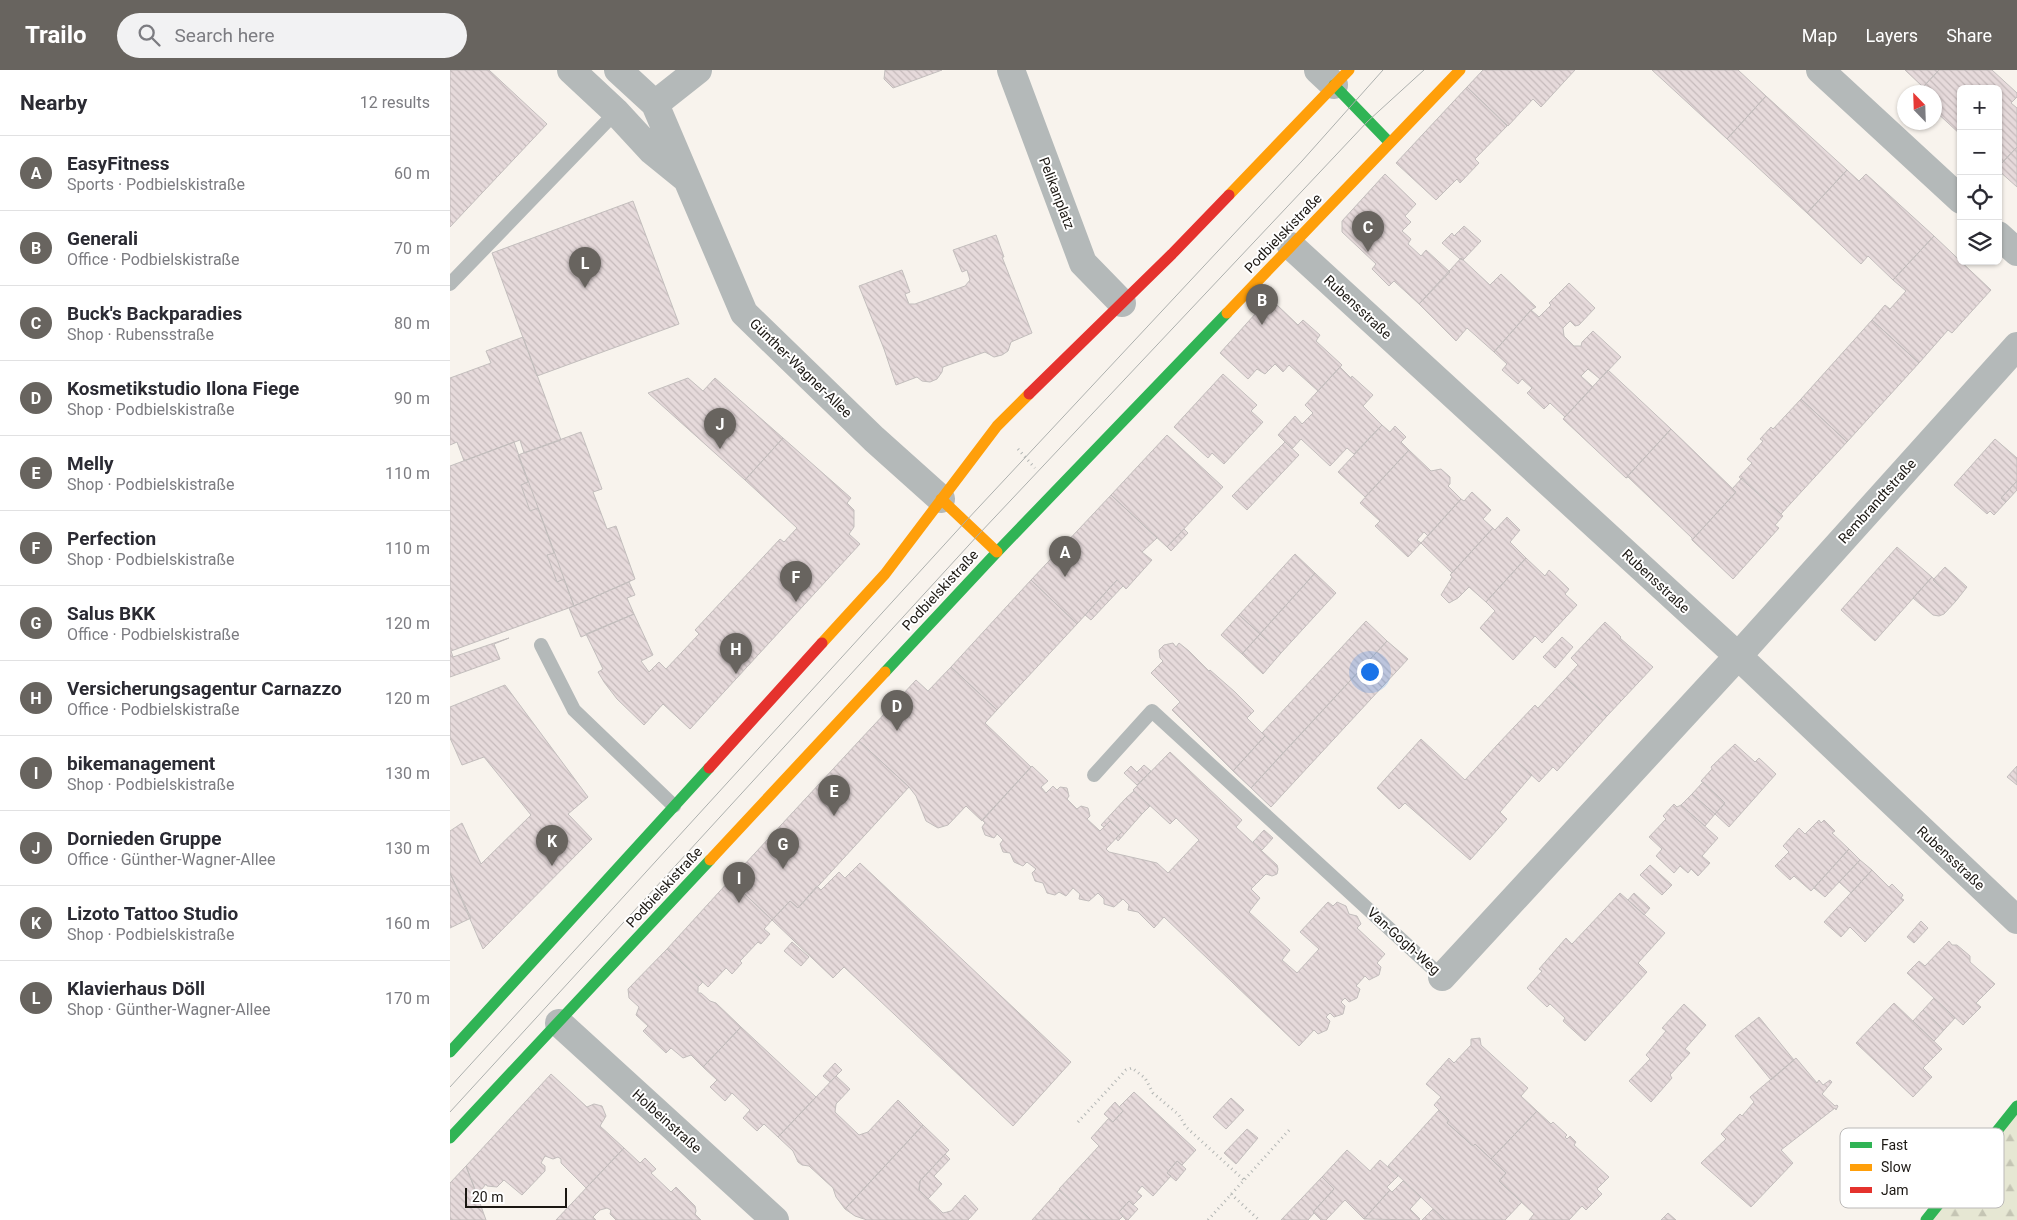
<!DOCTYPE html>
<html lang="en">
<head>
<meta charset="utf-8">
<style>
  body { margin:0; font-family:Roboto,sans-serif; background:#f2f2f3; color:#2b2b33 }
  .controls { position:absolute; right:15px; top:15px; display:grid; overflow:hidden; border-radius:8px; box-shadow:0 1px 4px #0004 }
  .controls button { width:45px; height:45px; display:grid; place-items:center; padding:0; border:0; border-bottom:1px solid #e1e1e2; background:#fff; color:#2b2b33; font:25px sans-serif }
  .compass { position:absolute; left:1447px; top:15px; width:45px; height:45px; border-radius:50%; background:#fff; box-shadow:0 1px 4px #0004; rotate:337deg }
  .scale { position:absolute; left:15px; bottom:12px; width:102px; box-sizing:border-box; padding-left:5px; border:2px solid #1b1712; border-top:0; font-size:14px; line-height:18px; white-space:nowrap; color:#1b1712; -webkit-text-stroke:4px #fff; paint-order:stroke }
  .you { position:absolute; left:919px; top:601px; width:18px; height:18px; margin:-12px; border:4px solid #fff; border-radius:50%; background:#1a73e8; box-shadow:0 0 0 8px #1a73e833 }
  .badge { display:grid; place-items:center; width:32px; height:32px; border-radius:50%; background:#68645f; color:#fff; font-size:16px; font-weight:700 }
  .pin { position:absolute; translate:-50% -41px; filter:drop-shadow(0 1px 2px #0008) }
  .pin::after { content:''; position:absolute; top:26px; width:18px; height:15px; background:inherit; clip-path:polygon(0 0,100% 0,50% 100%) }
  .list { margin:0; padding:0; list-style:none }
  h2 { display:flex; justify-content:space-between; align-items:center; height:65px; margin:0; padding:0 20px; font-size:21px }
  h2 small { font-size:16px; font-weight:400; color:#7c7c81 }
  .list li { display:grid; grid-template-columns:32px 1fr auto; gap:15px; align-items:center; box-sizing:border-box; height:75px; padding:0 20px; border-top:1px solid #e1e1e2 }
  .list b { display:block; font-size:19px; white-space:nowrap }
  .list p { margin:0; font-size:16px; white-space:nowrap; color:#7c7c81 }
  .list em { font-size:16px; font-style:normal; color:#7c7c81 }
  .icon { flex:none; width:28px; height:28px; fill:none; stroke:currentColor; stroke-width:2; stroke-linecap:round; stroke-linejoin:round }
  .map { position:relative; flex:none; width:1567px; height:1150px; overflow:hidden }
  header { display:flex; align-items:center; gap:30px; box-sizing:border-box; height:70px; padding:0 25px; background:#68645f; color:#fff }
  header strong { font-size:24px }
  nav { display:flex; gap:28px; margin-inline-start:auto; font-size:18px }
  .search { width:350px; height:45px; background:#f2f2f3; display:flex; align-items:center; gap:12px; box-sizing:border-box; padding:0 18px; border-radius:28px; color:#7c7c81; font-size:19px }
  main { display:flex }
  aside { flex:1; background:#fff }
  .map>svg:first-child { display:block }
  .forest { fill:url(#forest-firs) }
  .building { fill:url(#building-back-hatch); stroke:#c3bebd }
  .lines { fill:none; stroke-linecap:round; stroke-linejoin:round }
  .path { stroke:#b3b6b4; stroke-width:3; stroke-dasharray:1 4; stroke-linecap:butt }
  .lane { stroke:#b4b9b9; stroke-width:14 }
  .street { stroke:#b4b9b9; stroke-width:28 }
  .fast { stroke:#30b455; stroke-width:11 }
  .slow { stroke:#ff9f0a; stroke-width:11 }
  .jam { stroke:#e5322d; stroke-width:11 }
  .tram { stroke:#adb0ae; stroke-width:1 }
  .labels { text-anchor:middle; stroke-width:4; stroke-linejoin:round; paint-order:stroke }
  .street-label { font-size:14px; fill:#1b1712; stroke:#fff }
  .key { fill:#fff; stroke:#bbb9b8; stroke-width:1 }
  .key-label { font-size:14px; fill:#1b1712 }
</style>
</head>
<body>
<header>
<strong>Trailo</strong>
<div class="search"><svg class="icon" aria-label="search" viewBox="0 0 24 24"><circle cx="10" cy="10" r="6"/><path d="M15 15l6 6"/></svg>Search here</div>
<nav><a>Map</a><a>Layers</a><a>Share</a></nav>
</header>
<main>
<aside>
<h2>Nearby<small>12 results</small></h2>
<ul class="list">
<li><span class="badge">A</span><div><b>EasyFitness</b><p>Sports · Podbielskistraße</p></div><em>60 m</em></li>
<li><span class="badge">B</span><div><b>Generali</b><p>Office · Podbielskistraße</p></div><em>70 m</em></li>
<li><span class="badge">C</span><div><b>Buck's Backparadies</b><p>Shop · Rubensstraße</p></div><em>80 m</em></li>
<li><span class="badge">D</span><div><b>Kosmetikstudio Ilona Fiege</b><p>Shop · Podbielskistraße</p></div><em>90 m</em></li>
<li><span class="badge">E</span><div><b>Melly</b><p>Shop · Podbielskistraße</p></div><em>110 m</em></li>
<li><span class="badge">F</span><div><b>Perfection</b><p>Shop · Podbielskistraße</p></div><em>110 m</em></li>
<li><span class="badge">G</span><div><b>Salus BKK</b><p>Office · Podbielskistraße</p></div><em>120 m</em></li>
<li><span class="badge">H</span><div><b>Versicherungsagentur Carnazzo</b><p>Office · Podbielskistraße</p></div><em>120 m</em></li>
<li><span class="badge">I</span><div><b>bikemanagement</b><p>Shop · Podbielskistraße</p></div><em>130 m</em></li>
<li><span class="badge">J</span><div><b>Dornieden Gruppe</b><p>Office · Günther-Wagner-Allee</p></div><em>130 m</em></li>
<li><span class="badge">K</span><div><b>Lizoto Tattoo Studio</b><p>Shop · Podbielskistraße</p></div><em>160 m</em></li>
<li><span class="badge">L</span><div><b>Klavierhaus Döll</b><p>Shop · Günther-Wagner-Allee</p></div><em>170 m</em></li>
</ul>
</aside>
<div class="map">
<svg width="1567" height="1150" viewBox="0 0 1567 1150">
  <defs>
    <pattern id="forest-firs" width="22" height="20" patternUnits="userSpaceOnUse" patternTransform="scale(1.25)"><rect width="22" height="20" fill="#e6e7d3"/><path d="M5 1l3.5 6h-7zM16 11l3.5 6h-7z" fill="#c5c5b4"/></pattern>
    <pattern id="building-back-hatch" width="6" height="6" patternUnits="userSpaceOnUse" patternTransform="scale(1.25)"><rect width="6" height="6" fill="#e6dadb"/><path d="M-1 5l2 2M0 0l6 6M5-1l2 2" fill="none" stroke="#c5babb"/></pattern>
  </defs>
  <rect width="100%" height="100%" fill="#f8f3ed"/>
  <!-- forest -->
  <path class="forest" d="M1567 1036V1150H1476Z"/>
  <!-- building -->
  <path class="building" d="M0 0H39L97 54 0 157Z
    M435 0H492L443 18 434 9Z
    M1033 0H1125L1091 37 1083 29 1058 56 1017 17Z
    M1202 0H1288L1316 26 1277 69Z
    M1455 0H1489L1473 17Z
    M1489 0H1542L1567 23V27L1561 33 1567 38V77L1548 97V19H1511V65L1484 40V31L1486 29 1484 22H1480L1473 17Z
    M1017 17 1057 56 1025 89 1029 93 1010 113 1007 109 986 130 946 93Z
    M1316 26 1397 100 1357 143 1277 69Z
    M1567 77V117L1548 100V97Z
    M1397 100 1409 111 1416 104 1484 166 1443 210 1418 186 1411 194 1357 143Z
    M935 104 966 134 955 146 961 152 952 161 961 169 958 174 971 186 976 180 1000 202 969 234 944 211 939 216 922 199 926 194 892 162V151Z
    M183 131 229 254 87 306 42 183Z
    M1014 156 1031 171 1013 190 1010 189 992 173 1002 163 1004 166Z
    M546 165 554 187H552L582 263 561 272 558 281 552 285 544 287 535 282 493 297 492 302 487 309 480 312 472 311 467 307 446 315 434 279 409 216 452 200 460 222 455 224 459 234H465L515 216 520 210 517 200 512 202 503 180Z
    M1484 166 1541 220 1502 263 1498 260 1469 293 1422 250 1435 235 1440 239 1456 221 1443 210Z
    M1011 188 1040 215 1051 204 1086 237 1081 240 1044 282 1017 258 1006 271 969 234Z
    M1119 213 1145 238 1129 255 1125 256 1120 251 1113 258 1114 266 1124 276H1131L1132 272 1143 261 1171 287 1150 309 1138 299 1131 306 1143 317 1115 347 1100 333 1094 339 1077 323 1082 318 1072 309 1068 314 1052 300 1057 294 1044 282 1081 240 1089 247 1101 235 1099 233Z
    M815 233 826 234 848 255 853 250 870 265 866 271 892 295 868 321 839 295 833 302 825 294 815 304 807 299 798 309 770 283Z
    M1422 250 1469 293 1397 372 1351 329Z
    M73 267 111 370 74 383 70 370 14 391 7 372 0 375V308L41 293 36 281Z
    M890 297 901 308 902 306 923 325 913 336 932 355 904 384 897 378 880 396 851 369 842 379 828 365 845 346 852 354 863 343 855 335Z
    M1158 300 1221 359 1176 408 1113 349Z
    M773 304 807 335 801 341 813 352 774 394 762 383 758 388 724 357Z
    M238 308 253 321 265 308 333 368 295 410 198 323Z
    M1351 329 1397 372 1331 444 1289 407 1302 393 1297 389 1313 371 1310 369 1321 357 1323 359Z
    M932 355 940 362 945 356 956 367 951 372 959 380 915 427 888 402Z
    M1221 359 1286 422 1242 470V468L1178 407 1176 408Z
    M131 362 152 419 143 422 157 459 166 456 185 509 124 536 114 509 107 512 97 485 104 483 88 438 80 441 71 415 78 412 68 385Z
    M717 365 773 417 717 477 661 425Z
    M333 368 401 428 397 433 404 440V457L399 464 410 474 240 659 213 634 194 655 167 629 154 612 148 602 153 599 136 564 184 544 203 585 191 591 199 602 209 592 216 599 249 564 245 560 330 469 334 472 347 458 295 410Z
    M1545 369 1567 388V411L1551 428 1556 432 1544 445 1540 441 1537 444 1504 415Z
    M64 372 124 536 1 581 3 587 59 568 44 574 50 589 0 607V396Z
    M835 372 849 385 797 440 782 426Z
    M959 380 981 401 991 399 1000 407V414L998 416 1011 429 978 466 974 462 967 470 971 473 958 487 925 456 930 451 910 433Z
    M1292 408 1333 446 1325 455 1329 458 1283 509 1242 470 1286 422 1282 419Z
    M1567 411V420L1556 432 1551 428Z
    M1022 422 1041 440 1033 449 1043 458 1002 503 971 473 1011 429 1014 431Z
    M661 425 707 468 692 482 702 490 676 519 667 510 627 554 581 510Z
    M1057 447 1070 460 1060 472 1076 488 1036 532 1019 517 1008 528 999 533 991 525 1002 507 1000 505 1043 458 1045 460Z
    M734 459 738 463 721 481 717 477Z
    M1447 477 1482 507 1425 571 1391 540Z
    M845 484 865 503 810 564 789 545Z
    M1076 488 1095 506 1099 500 1119 519 1115 524 1127 535 1092 573 1085 566 1063 590 1030 558 1045 541 1036 532Z
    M1495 497 1517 517 1506 531 1483 510Z
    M865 503 886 523 831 583 810 564Z
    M1482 507 1484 509 1483 510 1506 531 1494 544 1489 546 1483 545 1463 528Z
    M581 510 627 554 547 640 501 597Z
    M667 510 673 516 641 550 635 545Z
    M179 512 185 525 177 528 184 544 131 567 119 538Z
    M789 545 810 564 792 584 771 565Z
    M916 551 937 571 833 683 812 663Z
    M1155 552 1171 567 1170 568 1203 597 1157 646 1116 608 1128 595 1121 588Z
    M810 564 831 583 813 604 792 584Z
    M1112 567 1123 577 1105 598 1093 587Z
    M937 571 958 589 821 737 801 718Z
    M723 573 726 577 729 573 739 581 759 601 760 600 785 622 804 641 797 648 815 666 783 701 722 640 730 632 701 603 713 591 710 588 709 580 714 575Z
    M501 597 547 640 535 653 581 697 532 751 516 736 498 755 488 758 476 751 466 726 459 717 409 671 466 610 478 621Z
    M1116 608 1157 646 1107 701 1103 697 1089 712 1048 674 1085 635 1088 638Z
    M55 615 138 727 118 744 142 769 33 879 0 803V761L12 753 31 794 81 745 34 687 12 695 0 668V637Z
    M815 666 833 683 801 718 783 701Z
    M971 669 1015 710 1048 674 1082 705 1050 742 1057 749 1020 790 955 733 949 739 927 718Z
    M409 671 459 717 348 838 340 831 322 850 280 810Z
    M1285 674 1305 692 1309 688 1326 704 1279 757 1265 744 1275 733 1251 711 1262 699 1261 697Z
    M720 682 792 750 786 757 827 795 828 799 827 804 822 806 816 804 801 819 810 828 799 842 840 880 832 890 847 903 869 879 850 862 878 832 883 836 887 832 896 836 899 844 907 846 911 854 907 858 935 884 927 893 931 897 929 905 919 910 915 906 906 916 910 919 907 928 899 932 895 928 891 932 895 936 893 944 884 947 880 943 876 947 880 951 877 960 868 964 864 960 849 976 714 847 704 858 688 842 678 840 679 835 673 829 664 837 654 834V829L648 823 639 831 629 829 630 824 623 818 616 826 609 822 605 825 597 823 593 813 585 811 582 803 586 799 577 792 573 796 564 792 560 783 553 782 550 774 553 770 547 764 544 768 535 765 532 757 535 753 532 750 582 696 598 711 591 717 596 723 603 716 607 720 610 717 617 718 619 726 617 729 627 739 631 736 638 738 640 746 637 749 650 761 660 751 672 762 656 779 659 782 707 793 718 803 749 770 726 748 720 754 683 720Z
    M694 695 701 701 687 715 674 703 681 696 687 702Z
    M1567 696V715L1557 707Z
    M1253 712 1275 733 1265 744 1242 724Z
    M684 721 700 736 692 744 676 728Z
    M1242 724 1265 744 1255 756 1231 735Z
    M676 728 692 744 668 771 666 768 672 762 660 751 654 757 651 755Z
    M1224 734 1227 737 1231 735 1268 768 1252 786 1260 793 1248 806 1241 799 1238 803 1230 796 1224 803 1206 786 1212 779 1199 767 1216 749 1213 746Z
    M1369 750 1371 753 1374 750 1385 761 1382 763 1399 779 1361 821 1344 806 1340 810 1325 796 1339 782 1333 776 1349 758 1355 764Z
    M814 760 823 768 812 780 803 772Z
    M1399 779 1410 790 1375 827 1364 818Z
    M1410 790 1422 800 1401 823 1389 812Z
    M410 793 621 992 563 1056 394 897 383 908 322 850 340 831 348 838 367 816 371 820 389 802 395 808Z
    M1200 795 1222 815 1212 825 1190 805Z
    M1422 800 1439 817 1442 814 1453 825 1451 828 1454 830 1415 872 1400 857 1391 867 1374 852Z
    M0 803 21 848 0 858Z
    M280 810 322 850 314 859 320 864 311 874 308 872 290 891 292 893 282 904 276 898 258 917 217 879Z
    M1170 823 1215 863 1188 893 1197 902 1135 971 1113 951 1115 948 1100 934 1097 937 1077 918 1092 901 1089 899 1116 868 1122 874Z
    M1184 823 1200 838 1194 845 1178 830Z
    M1471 851 1478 858 1464 873 1457 867Z
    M1499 871 1502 875H1507L1520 886V892L1545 914 1526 933 1531 937 1513 955 1457 903 1469 891 1475 896Z
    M342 872 359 887 351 896 334 881Z
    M217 879 253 912 248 917V923H251L260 931 266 933 291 957 253 997 241 985 233 988 221 978 216 983 193 961 198 956 186 945 189 937 179 928 178 919Z
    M1484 928 1505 948 1494 960 1473 940Z
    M1444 933 1492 979 1473 998 1482 1007 1463 1027 1406 973Z
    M1234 934 1256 955 1235 979 1240 983 1220 1005 1222 1008 1201 1032 1179 1011 1200 989 1196 985 1216 961 1212 958Z
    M1473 940 1494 960 1484 971 1463 951Z
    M1309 947 1344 990 1321 1010 1285 966Z
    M291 957 366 1027 328 1067 314 1054 307 1061 293 1048 300 1040 282 1023 275 1031 260 1017 267 1010 253 997Z
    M1030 968 1031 975 1078 1018 1071 1026 1087 1041 1041 1089 1025 1074 1023 1076 997 1053 999 1050 984 1035 991 1027 976 1014 999 988 1004 993 1021 975V969Z
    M1346 988 1367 1013 1369 1010 1373 1015 1380 1010 1382 1012 1372 1024 1385 1036 1387 1035 1388 1036 1386 1040 1385 1038 1331 1080 1343 1093 1301 1137 1251 1093 1276 1069 1271 1064 1290 1044 1292 1046 1304 1032 1300 1027Z
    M385 993 392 1000 380 1012 373 1006Z
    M101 1004 137 1037 144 1034 152 1036 156 1046 150 1056 174 1078 136 1118 111 1093V1089L108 1087 103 1089 95 1086 91 1093 95 1096V1101L72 1125 54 1110 47 1117 37 1116 36 1114 27 1125 16 1096Z
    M386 1006 400 1019 386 1034 385 1042 409 1065 418 1062 448 1030 473 1055 395 1139 386 1127 383 1118 359 1096 352 1095 348 1092 343 1081 328 1067Z
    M684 1022 746 1080 732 1095 727 1091 717 1103 721 1106 703 1126 692 1116 687 1122 692 1126 683 1135 679 1131 669 1142 673 1146 669 1150H641L609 1119 649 1076 641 1068 659 1048 663 1052 673 1041 669 1037Z
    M781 1028 794 1040 776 1059 763 1047Z
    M665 1032 673 1041 663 1052 654 1044Z
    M989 1040 999 1050 997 1053 1023 1076 1025 1074 1056 1103 1049 1111 1072 1132 1055 1150H995L938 1096Z
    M1087 1041 1101 1054 1103 1052 1117 1065 1115 1067 1117 1069 1120 1066 1126 1072 1124 1075 1159 1107 1147 1119 1152 1124 1136 1140 1132 1136 1119 1150H1079L1084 1144 1049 1111 1056 1103 1041 1089Z
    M473 1055 499 1080 470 1111 469 1120 493 1143 501 1141 515 1125 528 1139 518 1150H417L405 1146 395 1139Z
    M797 1059 808 1068 786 1094 774 1083Z
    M174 1078 190 1093 195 1088 206 1099 201 1103 221 1122 226 1117 245 1136 246 1141 245 1144 251 1150H166L160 1144 161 1140 157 1138 150 1140 143 1147 146 1150H106Z
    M897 1080 920 1101 930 1090 948 1106 937 1117 940 1120 914 1149 895 1130 876 1150H871L863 1142 884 1119 872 1107Z
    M495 1084 500 1089 484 1106 492 1114 478 1129 469 1120 470 1111Z
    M727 1091 736 1099 726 1111 717 1103Z
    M16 1096 27 1125 36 1150H0V1113Z
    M872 1107 884 1119 863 1142 864 1143 858 1150H831Z
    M953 1111 971 1127 960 1139 970 1149 969 1150 914 1149 940 1120 942 1122Z
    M609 1120 641 1150H582Z
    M679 1131 688 1139 678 1150H676L669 1142Z
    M983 1139 995 1150H972Z
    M1218 1143 1226 1150H1211Z"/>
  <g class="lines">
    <!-- path -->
    <path class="path" d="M568 379 585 398
      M628 1052 676 1000 682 998 695 1008 703 1023 729 1045 736 1057 794 1110
      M781 1124 809 1150
      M758 1150 841 1058"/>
    <!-- lane -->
    <path class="lane" d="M0 214 166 42
      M91 575 124 640 224 736
      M644 705 702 641 992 907"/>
    <!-- street -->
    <path class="street" d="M121 0 166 42 202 81 234 107
      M168 0 205 34 294 243 424 369 491 429
      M561 0 633 193 672 233
      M868 0 884 15
      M1370 0 1511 130
      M205 34 248 0
      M1548 165 1567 182
      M841 176 1288 586 1567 850
      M992 907 1288 586 1567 276
      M109 953 325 1150"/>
    <!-- fast -->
    <path class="fast" d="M884 15 939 72
      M435 602 547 482 777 243
      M0 982 259 698
      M0 1068 260 790
      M1476 1150 1567 1036"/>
    <!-- slow -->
    <path class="slow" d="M779 125 899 0
      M777 243 1010 0
      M491 429 547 482
      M372 573 435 504 547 356 579 324
      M260 790 435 602"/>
    <!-- jam -->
    <path class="jam" d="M579 324 722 184 779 125
      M259 698 372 573"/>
    <!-- tram -->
    <path class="tram" d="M0 1017 515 452 852 91 933 0
      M0 1042 529 464 918 51 974 0"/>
  </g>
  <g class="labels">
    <!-- street labels -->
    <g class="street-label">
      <text transform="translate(607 123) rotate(69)" y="5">Pelikanplatz</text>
      <text transform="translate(833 163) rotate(-46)" y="5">Podbielskistraße</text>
      <text transform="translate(908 237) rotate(43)" y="5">Rubensstraße</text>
      <text transform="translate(351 298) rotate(44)" y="5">Günther-Wagner-Allee</text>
      <text transform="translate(1427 431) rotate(-48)" y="5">Rembrandtstraße</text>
      <text transform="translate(1206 511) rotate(43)" y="5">Rubensstraße</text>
      <text transform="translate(490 520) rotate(-47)" y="5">Podbielskistraße</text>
      <text transform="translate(1501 788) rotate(43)" y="5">Rubensstraße</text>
      <text transform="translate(214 817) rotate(-47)" y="5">Podbielskistraße</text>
      <text transform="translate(954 871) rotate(42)" y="5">Van-Gogh-Weg</text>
      <text transform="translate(217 1051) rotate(42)" y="5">Holbeinstraße</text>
    </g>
  </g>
  <!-- legend -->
  <rect x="1390" y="1058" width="164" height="80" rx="8" class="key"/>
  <rect x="1400" y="1072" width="22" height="6" fill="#30b455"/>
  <rect x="1400" y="1094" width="22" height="7" fill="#ff9f0a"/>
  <rect x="1400" y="1117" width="22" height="6" fill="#e5322d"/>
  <g class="key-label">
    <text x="1431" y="1080">Fast</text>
    <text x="1431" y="1102">Slow</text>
    <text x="1431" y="1125">Jam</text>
  </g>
</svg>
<div class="controls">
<button>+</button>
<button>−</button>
<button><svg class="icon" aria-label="locate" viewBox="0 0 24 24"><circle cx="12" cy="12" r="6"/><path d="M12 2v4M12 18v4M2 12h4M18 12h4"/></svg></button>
<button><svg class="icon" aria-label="layers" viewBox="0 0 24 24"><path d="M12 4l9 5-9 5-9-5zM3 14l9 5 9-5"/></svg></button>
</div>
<svg class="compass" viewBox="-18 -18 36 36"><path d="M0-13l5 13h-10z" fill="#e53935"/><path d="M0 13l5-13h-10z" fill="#7c7c81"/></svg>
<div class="scale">20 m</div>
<div class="you"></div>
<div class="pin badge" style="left:615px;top:507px">A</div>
<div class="pin badge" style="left:812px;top:255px">B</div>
<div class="pin badge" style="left:918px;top:182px">C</div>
<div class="pin badge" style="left:447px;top:661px">D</div>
<div class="pin badge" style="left:384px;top:746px">E</div>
<div class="pin badge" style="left:346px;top:532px">F</div>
<div class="pin badge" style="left:333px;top:799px">G</div>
<div class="pin badge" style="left:286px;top:604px">H</div>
<div class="pin badge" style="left:289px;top:833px">I</div>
<div class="pin badge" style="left:270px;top:379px">J</div>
<div class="pin badge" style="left:102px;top:796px">K</div>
<div class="pin badge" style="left:135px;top:218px">L</div>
</div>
</main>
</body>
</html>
